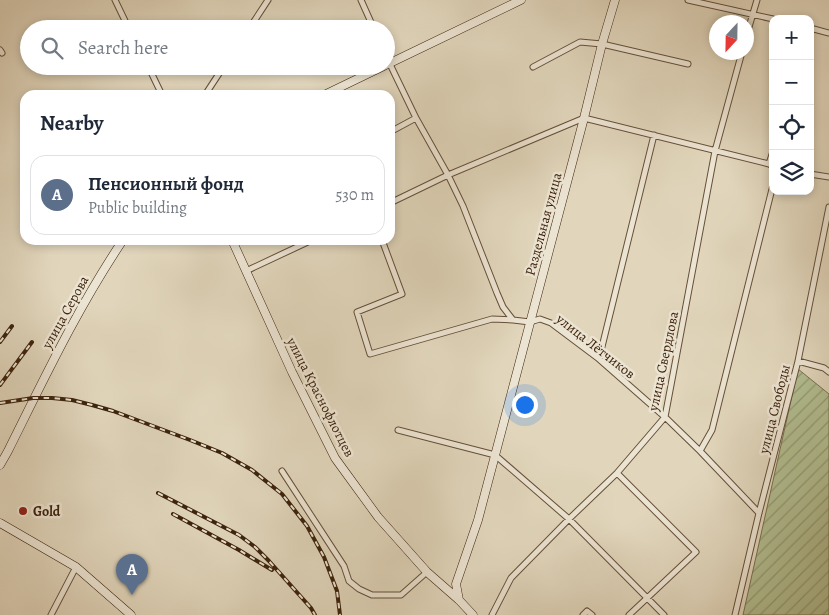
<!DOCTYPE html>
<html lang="en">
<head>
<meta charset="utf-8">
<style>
  body { margin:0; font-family:Alegreya,serif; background:#f6f6f7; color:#1f2937 }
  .controls { position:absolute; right:15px; top:15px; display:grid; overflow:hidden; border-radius:10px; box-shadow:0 2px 8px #0003 }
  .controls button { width:45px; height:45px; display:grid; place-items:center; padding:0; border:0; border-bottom:1px solid #e0e1e3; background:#fff; color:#1f2937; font:25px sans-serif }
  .compass { position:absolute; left:709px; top:15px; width:45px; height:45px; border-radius:50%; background:#fff; box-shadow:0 2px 8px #0003; rotate:202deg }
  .you { position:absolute; left:524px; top:404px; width:18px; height:18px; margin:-12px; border:4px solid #fff; border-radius:50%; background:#1a73e8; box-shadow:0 0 0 8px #1a73e833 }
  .badge { display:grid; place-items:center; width:32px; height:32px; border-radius:50%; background:#8f2418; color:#fff; font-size:16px; font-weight:700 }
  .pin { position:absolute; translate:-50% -41px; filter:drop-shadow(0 1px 2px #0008) }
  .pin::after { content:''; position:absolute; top:26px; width:18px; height:15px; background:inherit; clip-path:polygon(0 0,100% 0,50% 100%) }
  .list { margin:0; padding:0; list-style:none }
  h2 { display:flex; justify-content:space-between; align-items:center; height:65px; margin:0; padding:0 20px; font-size:21px }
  h2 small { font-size:16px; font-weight:400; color:#747a83 }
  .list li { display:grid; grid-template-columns:32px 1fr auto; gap:15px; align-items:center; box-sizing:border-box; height:80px; margin:0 10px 10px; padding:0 10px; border:1px solid #e0e1e3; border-radius:15px }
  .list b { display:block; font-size:19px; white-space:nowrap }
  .list p { margin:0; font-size:16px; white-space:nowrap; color:#747a83 }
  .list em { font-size:16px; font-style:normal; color:#747a83 }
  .icon { flex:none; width:28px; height:28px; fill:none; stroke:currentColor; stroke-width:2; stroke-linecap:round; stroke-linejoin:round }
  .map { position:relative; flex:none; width:829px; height:615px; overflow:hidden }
  .search { position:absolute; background:#fff; box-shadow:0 2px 8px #0003; left:20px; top:20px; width:375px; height:55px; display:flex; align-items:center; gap:12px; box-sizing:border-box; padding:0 18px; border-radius:28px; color:#747a83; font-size:19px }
  .panel { position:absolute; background:#fff; box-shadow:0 2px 8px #0003; left:20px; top:90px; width:375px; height:155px; border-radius:15px }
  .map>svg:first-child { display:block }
  .garden { fill:url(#garden-furrows); stroke:#77704e }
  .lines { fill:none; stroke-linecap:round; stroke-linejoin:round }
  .street-casing { stroke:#654f37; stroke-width:7 }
  .secondary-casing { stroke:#3c220b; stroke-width:9 }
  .street { stroke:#ece4d3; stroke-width:5 }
  .secondary { stroke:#ece4d3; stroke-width:8 }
  .rail-casing { stroke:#3c220b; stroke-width:4 }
  .rail { stroke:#ece4d3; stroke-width:2; stroke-dasharray:5.5; stroke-linecap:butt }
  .poi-dot { fill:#8f2418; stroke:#ece4d3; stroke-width:2 }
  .labels { text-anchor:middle; stroke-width:5; stroke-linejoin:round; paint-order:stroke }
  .street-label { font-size:14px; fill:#3c220b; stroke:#ece4d3 }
  .poi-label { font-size:14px; font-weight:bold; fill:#3c220b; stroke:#ece4d3; text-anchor:start }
</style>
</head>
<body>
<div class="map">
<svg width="829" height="615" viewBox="0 0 829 615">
  <defs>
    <pattern id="garden-furrows" width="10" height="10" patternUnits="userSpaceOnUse" patternTransform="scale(1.25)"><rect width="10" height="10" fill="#b2be91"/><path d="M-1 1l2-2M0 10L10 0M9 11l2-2" fill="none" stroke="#929a75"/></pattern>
  </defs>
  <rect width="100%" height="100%" fill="#e1d6bc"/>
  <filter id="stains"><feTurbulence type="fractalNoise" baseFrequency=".004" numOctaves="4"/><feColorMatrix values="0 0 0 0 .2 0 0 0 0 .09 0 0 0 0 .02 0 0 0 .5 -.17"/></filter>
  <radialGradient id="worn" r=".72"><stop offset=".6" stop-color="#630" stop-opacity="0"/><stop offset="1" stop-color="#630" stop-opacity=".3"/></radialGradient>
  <!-- garden -->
  <path class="garden" d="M798 369 829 394V615H743Z"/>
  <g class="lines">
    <!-- street casing -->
    <g class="street-casing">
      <path id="street" d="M115 0 129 29
        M361 0 374 29
        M688 0 773 19
        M810 28 829 33
        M249 29 268 0
        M746 37 757 0
        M0 50 2 53
        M386 56 416 118 448 175 463 206 497 293 503 307 513 320 530 322 540 319 551 323 599 359 665 417 700 451 759 513
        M148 66 162 95
        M533 67 580 42 602 44 688 64
        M205 95 224 66
        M390 132 416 118
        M769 164 773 151
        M810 174 829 177
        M390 203 448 175 584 118 769 164 773 166
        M382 240 402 294 357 312 370 354 492 319 513 320
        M246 271 312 240
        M599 359 654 135
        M798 361 824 368 829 372
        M398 430 495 455 569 519 664 615
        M700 451 712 430 773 185
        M282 471 344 566 349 581 359 589 372 595H401L427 572
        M617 473 696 552 629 615
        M51 615 76 567
        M492 615 511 578 569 519 617 473 665 417 715 151 742 52
        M583 615 587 611 592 615
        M735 615 759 513 798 361 829 207"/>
    </g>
    <!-- secondary casing -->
    <g class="secondary-casing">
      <path id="secondary" d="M386 65 521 0
        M324 95 384 66
        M232 240 292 372 335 458 378 517 427 572 459 600 473 615
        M0 465 8 451C44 379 78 307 123 240
        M0 523 76 567 131 615
        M459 600 456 584 478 520 584 118 602 44 615 0"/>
    </g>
    <!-- street -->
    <use href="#street" class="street"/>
    <!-- secondary -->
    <use href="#secondary" class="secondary"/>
    <!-- rail casing -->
    <g class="rail-casing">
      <path id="rail" d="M0 342 12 326
        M0 385 32 342
        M0 403 33 398H52L72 400 92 405 113 411 190 440 222 453 252 470 282 494 307 526 324 557 337 591 340 615
        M158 493 239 535 255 547 269 561 311 608 315 615
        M173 514 239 550 272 570"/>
    </g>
    <!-- rail -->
    <use href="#rail" class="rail"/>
  </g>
  <!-- markers -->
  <circle class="poi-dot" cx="23" cy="511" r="5"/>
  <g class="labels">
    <!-- street labels -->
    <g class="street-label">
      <text transform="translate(543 224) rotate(-75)" y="5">Раздельная улица</text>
      <text transform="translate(65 312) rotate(-61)" y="5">улица Серова</text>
      <text transform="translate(596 346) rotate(38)" y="5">улица Лётчиков</text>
      <text transform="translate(663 361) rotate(-78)" y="5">улица Свердлова</text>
      <text transform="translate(321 397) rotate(63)" y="5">улица Краснофлотцев</text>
      <text transform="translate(774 409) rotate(-76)" y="5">улица Свободы</text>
    </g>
    <!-- poi labels -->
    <g class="poi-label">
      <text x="33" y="516">Gold</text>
    </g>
  </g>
  <rect width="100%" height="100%" filter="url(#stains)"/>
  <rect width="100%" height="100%" fill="url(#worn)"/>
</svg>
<div class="controls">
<button>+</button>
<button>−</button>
<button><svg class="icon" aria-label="locate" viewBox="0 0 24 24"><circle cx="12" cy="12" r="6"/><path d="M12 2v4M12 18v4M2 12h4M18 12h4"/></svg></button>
<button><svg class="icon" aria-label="layers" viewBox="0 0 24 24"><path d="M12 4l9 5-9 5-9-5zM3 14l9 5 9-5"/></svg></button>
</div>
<svg class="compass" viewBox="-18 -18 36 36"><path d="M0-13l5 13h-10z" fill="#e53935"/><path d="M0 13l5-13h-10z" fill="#747a83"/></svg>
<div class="you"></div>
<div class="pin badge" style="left:132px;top:595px;background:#5c6f8a">A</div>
<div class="search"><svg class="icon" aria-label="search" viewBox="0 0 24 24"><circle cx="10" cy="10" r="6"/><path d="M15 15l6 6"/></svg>Search here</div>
<section class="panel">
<h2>Nearby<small></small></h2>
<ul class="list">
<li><span class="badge" style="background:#5c6f8a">A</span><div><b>Пенсионный фонд</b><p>Public building</p></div><em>530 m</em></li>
</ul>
</section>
</div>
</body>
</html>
